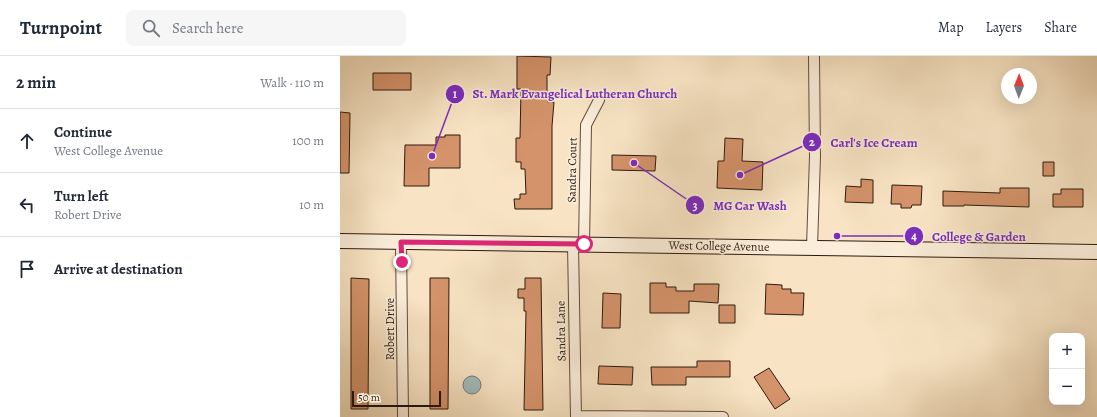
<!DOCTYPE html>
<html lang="en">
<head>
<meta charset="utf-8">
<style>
  body { margin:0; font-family:Alegreya,serif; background:#f6f6f7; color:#1f2937 }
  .controls { position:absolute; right:12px; bottom:12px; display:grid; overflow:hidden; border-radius:8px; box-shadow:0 4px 16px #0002 }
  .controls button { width:36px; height:36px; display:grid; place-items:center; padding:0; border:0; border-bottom:1px solid #e0e1e3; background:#fff; color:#1f2937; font:20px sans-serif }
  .compass { position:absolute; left:661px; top:12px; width:36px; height:36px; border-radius:50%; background:#fff; box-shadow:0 4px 16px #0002; rotate:1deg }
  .scale { position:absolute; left:12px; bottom:10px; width:89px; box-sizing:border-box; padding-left:4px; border:2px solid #2d1a0e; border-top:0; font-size:11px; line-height:14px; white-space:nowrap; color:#2d1a0e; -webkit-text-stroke:3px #faedd9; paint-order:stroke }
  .stop { position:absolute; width:12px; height:12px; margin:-9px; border:3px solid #db2777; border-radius:50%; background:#fff }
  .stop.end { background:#db2777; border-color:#fff; box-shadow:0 1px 4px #0008 }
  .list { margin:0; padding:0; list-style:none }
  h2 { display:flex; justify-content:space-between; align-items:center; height:52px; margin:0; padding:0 16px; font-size:17px }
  h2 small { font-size:13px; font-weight:400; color:#747a83 }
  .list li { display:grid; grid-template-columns:26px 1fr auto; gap:12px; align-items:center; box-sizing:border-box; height:64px; padding:0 16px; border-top:1px solid #e0e1e3 }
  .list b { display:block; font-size:15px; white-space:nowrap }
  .list p { margin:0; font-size:13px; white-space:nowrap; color:#747a83 }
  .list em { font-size:13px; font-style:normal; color:#747a83 }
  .icon { flex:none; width:22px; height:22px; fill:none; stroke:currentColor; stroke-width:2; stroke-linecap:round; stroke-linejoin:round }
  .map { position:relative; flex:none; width:757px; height:361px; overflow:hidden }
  header { display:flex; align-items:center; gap:24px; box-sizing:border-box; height:56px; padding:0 20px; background:#fff; border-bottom:1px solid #e0e1e3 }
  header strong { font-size:19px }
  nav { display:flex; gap:22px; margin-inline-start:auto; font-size:14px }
  .search { width:280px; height:36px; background:#f6f6f7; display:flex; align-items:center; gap:10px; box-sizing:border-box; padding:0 14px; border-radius:8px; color:#747a83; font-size:15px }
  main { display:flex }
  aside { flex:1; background:#fff }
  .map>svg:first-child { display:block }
  .water { fill:#a1bcbd; stroke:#737b77 }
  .building { fill:#d5936b; stroke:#2d1a0e }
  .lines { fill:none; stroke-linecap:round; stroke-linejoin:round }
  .street-casing { stroke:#604c3c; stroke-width:12 }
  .secondary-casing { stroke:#2d1a0e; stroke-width:16 }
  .street { stroke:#faedd9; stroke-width:10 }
  .secondary { stroke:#faedd9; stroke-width:14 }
  .route { stroke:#db2777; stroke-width:5 }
  .labels { text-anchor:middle; stroke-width:3; stroke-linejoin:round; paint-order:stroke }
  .street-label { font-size:12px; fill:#2d1a0e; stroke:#faedd9 }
  .leader { fill:none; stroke:#7b2cbf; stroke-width:1.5 }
  .callout-dot { fill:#7b2cbf; stroke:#faedd9; stroke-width:1.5 }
  .mark-label { font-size:12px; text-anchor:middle; font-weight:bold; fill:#fff }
  .callout-label { font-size:13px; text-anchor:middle; font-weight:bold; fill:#7b2cbf; stroke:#faedd9; stroke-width:3; stroke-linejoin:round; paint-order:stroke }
</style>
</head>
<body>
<header>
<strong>Turnpoint</strong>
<div class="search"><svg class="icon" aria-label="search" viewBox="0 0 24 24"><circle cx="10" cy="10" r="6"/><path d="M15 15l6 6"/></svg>Search here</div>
<nav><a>Map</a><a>Layers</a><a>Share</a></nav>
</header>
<main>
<aside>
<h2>2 min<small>Walk · 110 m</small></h2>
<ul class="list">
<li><svg class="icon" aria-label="ahead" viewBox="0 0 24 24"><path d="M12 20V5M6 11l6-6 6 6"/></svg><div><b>Continue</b><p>West College Avenue</p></div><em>100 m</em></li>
<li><svg class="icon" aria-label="left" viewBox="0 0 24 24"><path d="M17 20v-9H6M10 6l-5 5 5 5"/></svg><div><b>Turn left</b><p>Robert Drive</p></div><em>10 m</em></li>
<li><svg class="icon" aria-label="arrive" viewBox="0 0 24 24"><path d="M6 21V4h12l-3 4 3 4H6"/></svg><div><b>Arrive at destination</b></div></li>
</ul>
</aside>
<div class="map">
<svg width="757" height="361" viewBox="0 0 757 361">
  <rect width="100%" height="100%" fill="#f8e4c4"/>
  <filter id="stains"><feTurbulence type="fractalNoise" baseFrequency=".005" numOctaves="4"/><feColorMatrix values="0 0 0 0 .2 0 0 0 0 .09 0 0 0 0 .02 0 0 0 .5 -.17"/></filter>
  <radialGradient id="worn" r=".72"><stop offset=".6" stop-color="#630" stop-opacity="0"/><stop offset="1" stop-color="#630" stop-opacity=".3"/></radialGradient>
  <!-- water -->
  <path class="water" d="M123 329a9 9 0 1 1 18 0a9 9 0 1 1-18 0Z"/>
  <!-- building -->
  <path class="building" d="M177 0 211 1 210 19H207V41L208 46H214L212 70V153H175L174 143H180V138H186L185 113H181V106H176V82H180L181 33H177Z
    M33 17H71V34H33Z
    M0 56 10 57 9 117H0Z
    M105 79H120V112H89V130H64L65 89H96V81H105Z
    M385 82 403 83 402 105 423 106 422 134 377 132 378 105H384Z
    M272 99 316 100 315 115 272 114Z
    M703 106H714V120H703Z
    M521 123 533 124V147L505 146 506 130 521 131Z
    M552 129 582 130 581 149H572L571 152H561V148H551Z
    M660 132H689V151L624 149V150H603V135L660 137Z
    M721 133H743V151H713V138H721Z
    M11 222 29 223 28 353H11Z
    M90 222H109L108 353H90Z
    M185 222H201L203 354H184L186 255H184V242H178V233H185Z
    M310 227H326V231H336V235H354V228H379L378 247 349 245V257H310Z
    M426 228 442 229V233H451V237H464L463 259 425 258Z
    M263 237 281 238 280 272H262Z
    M379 249H395V267H379Z
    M357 305H390V321H346V329H312L311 311H357Z
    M259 310 293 311 292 329 258 328Z
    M429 312 450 343 435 353 414 321Z"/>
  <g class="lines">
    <!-- street casing -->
    <g class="street-casing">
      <path id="street" d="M61 186 63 361
        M233 188 236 361
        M244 188 246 69 259 44
        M472 191 475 100 474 0
        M236 360 383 361"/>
    </g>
    <!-- secondary casing -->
    <g class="secondary-casing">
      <path id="secondary" d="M0 185 757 196"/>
    </g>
    <!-- street -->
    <use href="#street" class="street"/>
    <!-- secondary -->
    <use href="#secondary" class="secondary"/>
  </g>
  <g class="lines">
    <!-- route -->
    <path class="route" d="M62 206 61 186 244 188"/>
  </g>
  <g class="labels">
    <!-- street labels -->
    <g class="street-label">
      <text transform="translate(232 114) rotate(-89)" y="4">Sandra Court</text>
      <text transform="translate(379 190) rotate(1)" y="4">West College Avenue</text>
      <text transform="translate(50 273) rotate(-90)" y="4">Robert Drive</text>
      <text transform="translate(221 275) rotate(-91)" y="4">Sandra Lane</text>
    </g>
  </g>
  <!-- callouts -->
  <path class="leader" d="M92 100L115 38M400 119L472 86M294 107L355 149M497 180L574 180"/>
  <g class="callout-dot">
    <circle cx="92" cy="100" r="4"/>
    <circle cx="400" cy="119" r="4"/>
    <circle cx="294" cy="107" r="4"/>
    <circle cx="497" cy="180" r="4"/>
    <circle cx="115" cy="38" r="10"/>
    <circle cx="472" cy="86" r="10"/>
    <circle cx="355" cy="149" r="10"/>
    <circle cx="574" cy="180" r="10"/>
  </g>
  <g class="mark-label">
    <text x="115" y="42">1</text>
    <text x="472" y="90">2</text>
    <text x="355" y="154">3</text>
    <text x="574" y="184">4</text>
  </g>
  <g class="callout-label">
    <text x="235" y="42">St. Mark Evangelical Lutheran Church</text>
    <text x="534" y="91">Carl's Ice Cream</text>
    <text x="410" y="154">MG Car Wash</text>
    <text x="639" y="185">College &amp; Garden</text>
  </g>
  <rect width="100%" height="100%" filter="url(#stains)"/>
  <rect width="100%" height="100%" fill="url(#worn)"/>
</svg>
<div class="controls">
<button>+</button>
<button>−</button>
</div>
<svg class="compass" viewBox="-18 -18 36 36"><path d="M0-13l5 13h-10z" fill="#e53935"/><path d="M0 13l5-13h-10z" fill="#747a83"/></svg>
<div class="scale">50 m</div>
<div class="stop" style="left:244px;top:188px"></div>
<div class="stop end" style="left:62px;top:206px"></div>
</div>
</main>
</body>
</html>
